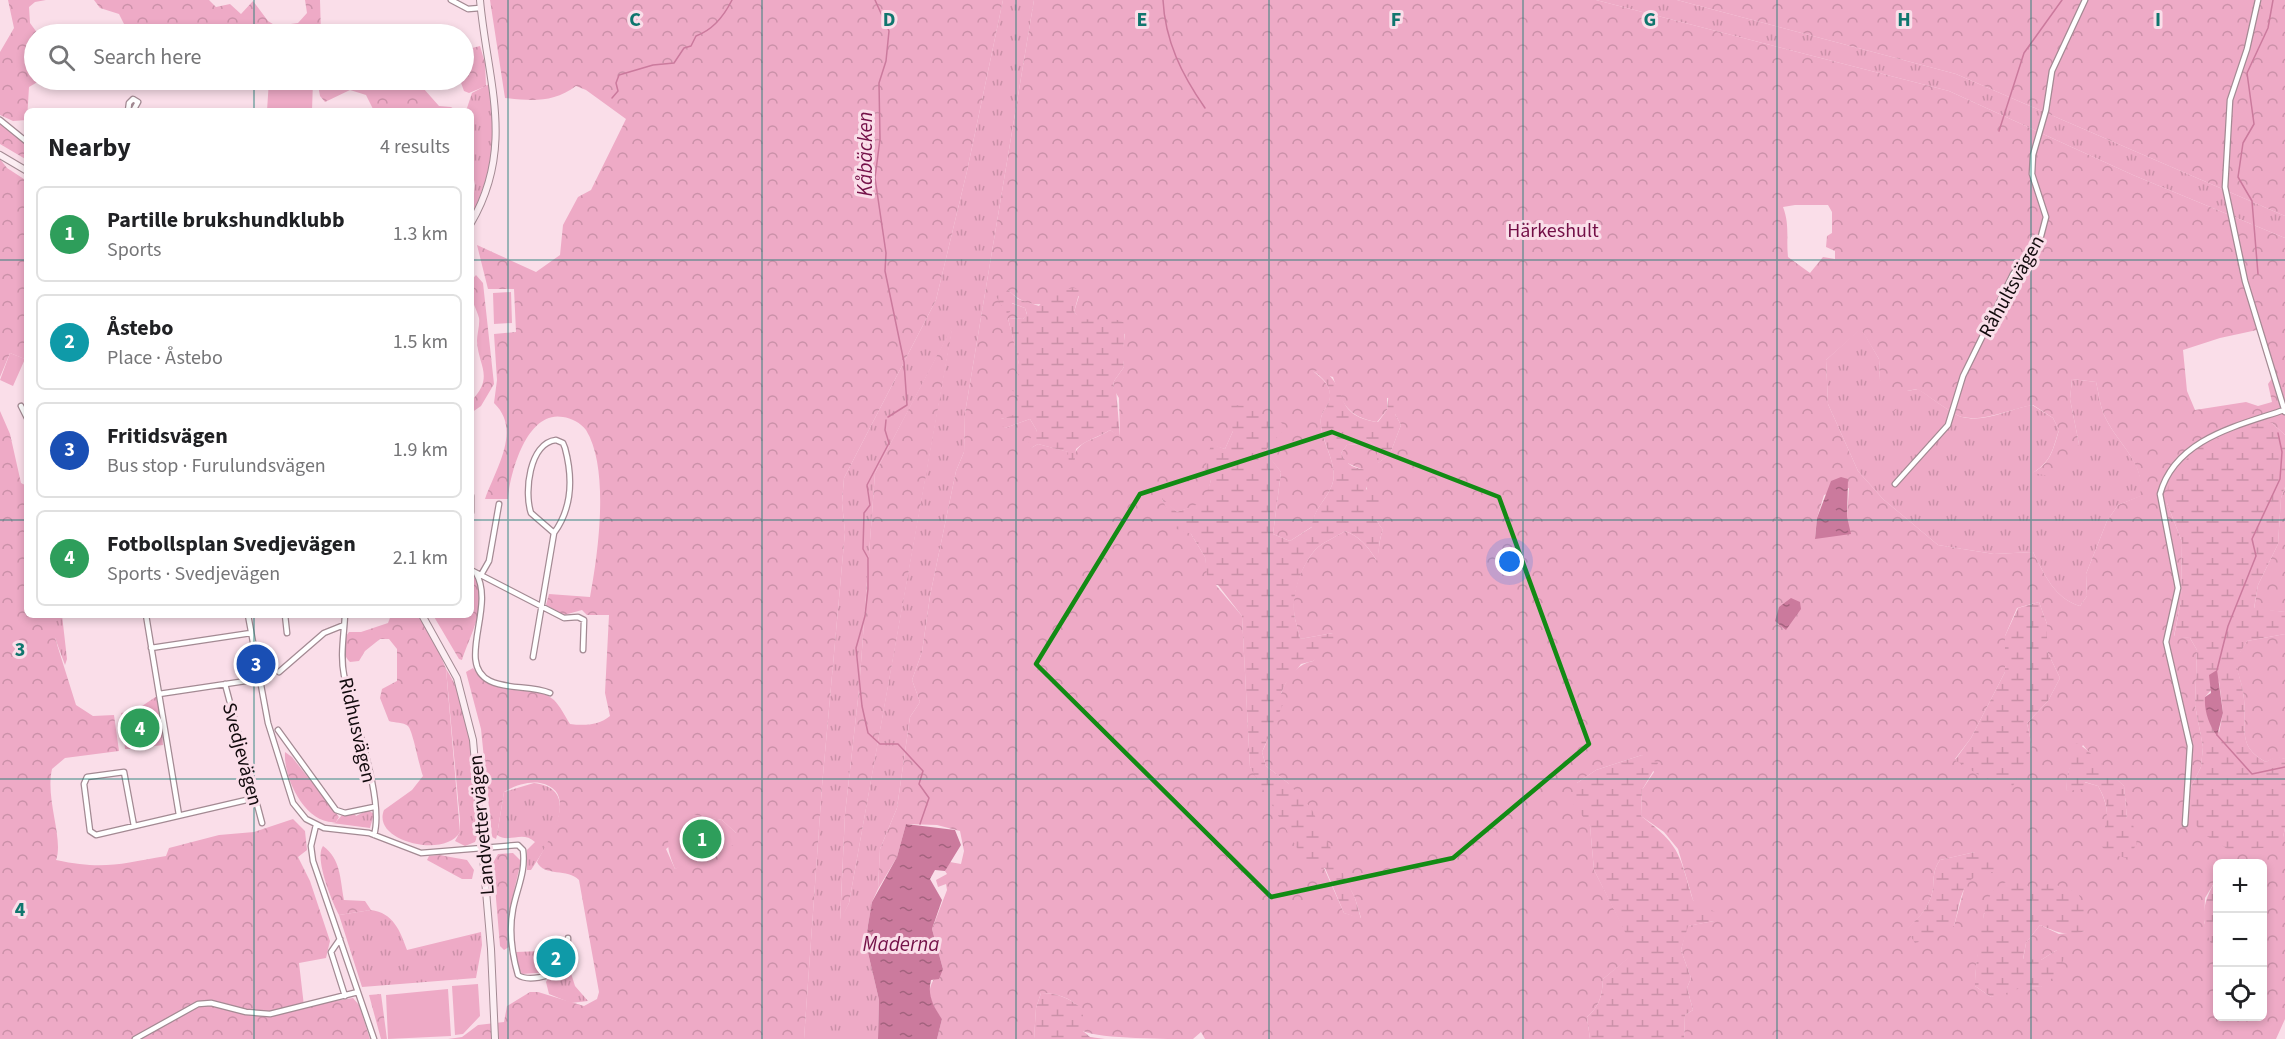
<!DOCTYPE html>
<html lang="en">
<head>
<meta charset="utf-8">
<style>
  body { margin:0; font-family:"Source Sans 3",sans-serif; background:#f2f2f2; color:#202124 }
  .controls { position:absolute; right:18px; bottom:18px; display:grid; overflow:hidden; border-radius:9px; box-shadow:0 3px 9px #0003 }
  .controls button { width:54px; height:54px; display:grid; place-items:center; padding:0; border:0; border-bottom:2px solid #e0e0e0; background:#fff; color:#202124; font:30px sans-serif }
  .you { position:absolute; left:1510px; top:562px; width:21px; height:21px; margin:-15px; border:4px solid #fff; border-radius:50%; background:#1a73e8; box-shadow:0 0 0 9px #1a73e833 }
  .badge { display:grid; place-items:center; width:39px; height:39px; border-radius:50%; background:#1a73e8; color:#fff; font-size:20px; font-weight:700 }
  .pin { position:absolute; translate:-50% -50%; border:3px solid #fff; box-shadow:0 2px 6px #0006 }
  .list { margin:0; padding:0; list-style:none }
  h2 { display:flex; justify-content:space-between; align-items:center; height:78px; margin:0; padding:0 24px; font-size:26px }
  h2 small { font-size:20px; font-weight:400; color:#757577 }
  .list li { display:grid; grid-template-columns:39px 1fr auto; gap:18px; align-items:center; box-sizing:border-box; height:96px; margin:0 12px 12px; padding:0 12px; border:2px solid #e0e0e0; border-radius:9px }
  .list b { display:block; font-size:22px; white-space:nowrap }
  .list p { margin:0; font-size:20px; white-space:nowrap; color:#757577 }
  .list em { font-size:20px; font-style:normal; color:#757577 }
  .icon { flex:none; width:33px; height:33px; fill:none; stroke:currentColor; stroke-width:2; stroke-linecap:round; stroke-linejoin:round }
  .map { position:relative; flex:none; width:2285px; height:1039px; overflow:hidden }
  .search { position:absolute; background:#fff; box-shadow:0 3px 9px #0003; left:24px; top:24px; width:450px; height:66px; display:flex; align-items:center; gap:15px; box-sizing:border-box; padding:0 21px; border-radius:33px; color:#757577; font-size:22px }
  .panel { position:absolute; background:#fff; box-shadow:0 3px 9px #0003; left:24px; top:108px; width:450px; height:510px; border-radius:9px }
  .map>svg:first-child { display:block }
  .grass { fill:url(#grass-tufts); fill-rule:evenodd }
  .forest { fill:url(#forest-crowns); fill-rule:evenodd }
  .wetland { fill:url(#wetland-marsh); fill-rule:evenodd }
  .pitch { fill:#eeaac6 }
  .water { fill:url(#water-ripples) }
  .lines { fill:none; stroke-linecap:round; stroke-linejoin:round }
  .stream { stroke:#cb7a9d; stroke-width:1.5 }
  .street-casing { stroke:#a38a93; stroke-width:7 }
  .secondary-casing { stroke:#a38a93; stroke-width:8 }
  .street { stroke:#fff; stroke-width:4.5 }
  .secondary { stroke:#fceef3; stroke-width:6 }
  .marked { fill:none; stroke:#128b14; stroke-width:4.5; stroke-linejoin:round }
  .grid { fill:none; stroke:#0f766e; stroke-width:1.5; stroke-opacity:0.55 }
  .labels { text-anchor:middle; stroke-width:6; stroke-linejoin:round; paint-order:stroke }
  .park-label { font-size:20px; fill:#720e46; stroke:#fadee9 }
  .street-label { font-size:20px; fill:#120a0d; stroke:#fadee9 }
  .water-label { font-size:21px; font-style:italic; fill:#741148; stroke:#fadee9 }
  .grid-label { font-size:20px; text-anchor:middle; font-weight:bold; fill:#0f766e; stroke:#fadee9; stroke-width:6; stroke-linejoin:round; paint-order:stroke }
</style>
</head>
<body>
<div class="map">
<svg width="2285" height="1039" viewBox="0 0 2285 1039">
  <defs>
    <pattern id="grass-tufts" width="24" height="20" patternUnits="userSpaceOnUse" patternTransform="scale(1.5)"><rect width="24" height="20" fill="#eeaac6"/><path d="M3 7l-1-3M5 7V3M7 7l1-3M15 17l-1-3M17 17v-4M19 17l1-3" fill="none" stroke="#cb91a9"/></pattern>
    <pattern id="forest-crowns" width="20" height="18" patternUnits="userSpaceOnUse" patternTransform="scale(1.5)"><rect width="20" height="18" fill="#eeaac6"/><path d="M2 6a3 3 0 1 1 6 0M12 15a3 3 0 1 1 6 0" fill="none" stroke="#cb91a9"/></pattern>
    <pattern id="wetland-marsh" width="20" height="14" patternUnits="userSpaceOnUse" patternTransform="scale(1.5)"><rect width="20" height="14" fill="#eeaac6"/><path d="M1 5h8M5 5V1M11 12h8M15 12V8" fill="none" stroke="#cb91a9"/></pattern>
    <pattern id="water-ripples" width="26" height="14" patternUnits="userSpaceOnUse" patternTransform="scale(1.5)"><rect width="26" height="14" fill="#cb7a9d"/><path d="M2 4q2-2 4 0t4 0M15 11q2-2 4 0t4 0" fill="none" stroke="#a3627e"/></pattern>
  </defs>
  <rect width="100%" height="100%" fill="#fadee9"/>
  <!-- grass -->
  <path class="grass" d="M1003 0H1034L965 413 964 452 956 471 930 596 922 652 912 680 920 702 910 717 897 808 880 849 878 889 872 902 868 925 866 944 879 1000 878 1039H804L822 786 845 532 842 503 844 478 936 300 967 171ZM952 328 849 903 840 920 845 814 859 690 875 473Z
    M1596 0H1677L1956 74 2285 216V238L2133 175 1949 91Z
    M491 83C501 127 491 177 471 217L475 185 471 163V111H466L472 93Z
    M1861 328 1879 359 1880 380 1907 391 1918 389C1926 394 1955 416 1962 417 1986 423 2009 409 2032 405L2053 418 2059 430C2052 451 2052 460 2033 473L2079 444 2070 399 2072 379 2096 382C2099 394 2100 408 2106 419 2119 445 2146 464 2141 496L2118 505 2107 521 2086 574 2087 596 2080 606C2055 599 2044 574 2033 552L1994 554 1938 545 1883 499 1858 471 1828 404 1826 360Z
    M55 615H62L67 659 65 665 55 638Z
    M446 669C477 715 472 783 477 837L475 842 465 846 455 841 460 832V820Z
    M157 696 160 717 158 714 152 715 153 727 159 726 161 722 162 733 130 737V749H125L121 713 136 710Z
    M534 783C585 789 548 845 531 870H527V850L535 842C522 830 509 844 497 835L504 792Z
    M368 810 374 814 370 828 332 823 336 822 342 815 354 813 356 816Z
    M371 910C393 913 400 930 407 950L481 932 482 945 476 978 362 987 339 915Z
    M541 951 550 954V972L522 974 518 968 516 952Z
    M570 970 575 986 588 1001 571 1003 549 994 546 982 549 977Z"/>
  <!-- forest -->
  <path class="forest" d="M8 0H46L35 2 29 7 30 23 38 34H34V80H41L29 87 27 120 13 121 0 115V52L14 28Z
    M94 0H209L216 7 230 4 241 14 253 1 268 21 276 26 298 23 307 13 305 0H320L321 34H180L174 30 171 34H129L119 14 100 8Z
    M490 0H1003L967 171 936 300 844 478 842 503 845 532 822 786 804 1039H448L462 1037 478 1025 504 1022 507 1006 530 992H538L584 1006 597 999 599 992 579 880C568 868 544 877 537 862 548 841 581 791 540 783 529 781 513 786 504 792L497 835 496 839 492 837 481 729 466 672 473 668C498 703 533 681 554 700 560 706 565 716 570 724 585 726 599 725 610 716L605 693 609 615H587L582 610 564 615 546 605 549 594 590 597C598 554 610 469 586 430 581 423 571 418 563 417 527 410 510 473 508 499H485C496 468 522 430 494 403L497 380 494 334 516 332 514 289H488L477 245 536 272 560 255 563 225 578 197 591 190 626 119 586 90 576 86C553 103 532 101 505 98ZM705 817 722 820 736 833 675 869 666 849Z
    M1034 0H1596L1949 91 2133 175 2285 238V435L2272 423 2167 503 2182 542 2181 600 2174 636 2190 638 2197 650 2195 705 2203 747 2201 767 2190 789 2283 837 2285 828V1019L2276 1039H1684L1685 1015 1693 1010 1687 988 1691 978 1681 950 1687 926 1714 921 1693 900 1678 849 1664 832 1641 816 1642 790 1654 772 1642 755 1596 770 1577 783 1590 826 1594 870 1636 952 1603 979C1602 995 1600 1006 1587 1017L1590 1039H1205L1201 1032 1193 1039C1168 1039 1101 1039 1083 1031L1082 1009C1069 998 1059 993 1041 993L1036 1008 1034 1039H937L942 1019C927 998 924 987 943 969L932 929 947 890 946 884 938 887 936 880 947 874 945 871 950 862 961 864 964 851 960 831 937 825 906 824 897 857 878 889 880 849 897 808 910 717 920 702 912 680 922 652 930 596 956 471 964 452 965 413ZM1795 205H1828L1832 212V233L1827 236 1826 247 1835 251V259L1823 257 1810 273 1788 257C1786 239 1790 225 1783 207ZM1008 290C1032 313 1050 303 1079 296L1074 312 1081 319 1125 334 1122 354 1124 367 1114 381 1113 388 1119 398 1120 436 1110 430C1088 444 1081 437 1070 463L1069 452 1038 444 1031 448 1037 431 1030 419 1005 428 1001 419 1014 416C1031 391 1014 345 1008 318L1023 319 1027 315 1025 308 1011 303ZM1861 329 1879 359 1880 380 1894 411 1904 404 1907 391 1917 389C1926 394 1955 416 1962 417 1986 422 2009 409 2033 405L2053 418 2059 430C2053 450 2051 462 2033 473L2055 477 2079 444 2070 399 2072 379 2096 382C2099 394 2100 408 2106 419 2119 445 2146 464 2140 496L2118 505 2107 521 2086 574 2087 596 2080 606C2055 599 2044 574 2033 552L1994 554 1938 545 1883 499 1858 471 1828 404 1826 360ZM2257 330 2273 377 2268 384 2272 402 2258 406 2246 402 2195 410 2187 391 2183 350 2220 338ZM1313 371 1333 377C1342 404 1348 417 1377 422L1387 410V398L1395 397V414L1401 425 1390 454 1378 463 1377 448 1366 438 1360 444 1347 445 1341 453 1345 462 1361 469 1376 520 1383 530C1378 541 1380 552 1376 560 1369 547 1359 536 1345 531 1336 537 1323 542 1316 549 1302 564 1292 591 1294 611 1294 620 1299 630 1300 639L1333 633 1313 661C1275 669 1278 724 1262 752L1266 766 1288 783 1335 859 1355 898 1361 918 1344 913 1324 868 1250 767 1242 616 1208 576 1205 557 1191 534 1162 500 1177 512 1205 503 1211 480V445L1225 449 1233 431 1262 419H1277L1265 452 1281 472 1273 534 1290 541 1313 526C1313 509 1326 501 1332 485 1340 463 1318 440 1321 418 1322 411 1330 404 1330 397 1331 384 1321 378 1313 371ZM1849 488 1847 517 1815 538 1817 518 1824 495ZM2039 602 2047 624V651L2060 678 2048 701 2027 723 2032 747 1955 759 1971 738 2005 672V636L2017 608ZM2083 745 2096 761 2124 786 2127 819 2107 827C2108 811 2106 800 2098 786L2084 782 2067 791C2065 772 2073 760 2083 745ZM1975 852 1978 873 1966 882 1954 926 1907 929C1919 919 1931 905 1933 888 1934 877 1933 870 1940 860ZM2218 864H2262V1016H2218L2217 955 2204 922 2205 898 2217 878ZM1984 913 2085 931 2059 934 2040 925 2026 943 2023 960H2041L2057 950 2041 987 2022 986 1991 997 1975 986C1975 961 1982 938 1984 913Z
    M1677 0H2285V216L1956 74Z
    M480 46 485 63 486 86 469 93 464 91 460 80H464V50Z
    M317 80H416L439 106 451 107 457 111H374L366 95 350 90 325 102 320 96Z
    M0 123 27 144V160L0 144Z
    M0 159 7 168 27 181V360L10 353 0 377Z
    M476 275 483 283 494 384 481 406 471 413V401C495 377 478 366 477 341 477 334 480 325 479 318 476 305 462 289 476 275Z
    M953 325 849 903 840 922 845 814 859 690 875 473Z
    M0 411 10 434 21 483 27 486V615H55V638L76 705 93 716 114 715 119 751 65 758 52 769C45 799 64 839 56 860 103 870 120 864 166 856L169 848 219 835 254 832 293 819 305 831 307 850 298 857 310 881 330 941 326 958 299 963 304 1006 353 998 359 1005 370 1039H0Z
    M2285 487V612L2254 609 2258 585 2278 544 2281 498Z
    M471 574C494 594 469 637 462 660L459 659 433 615H471Z
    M391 615H417L434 639 446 669 460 832C445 859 371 841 384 810L412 790 423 776C419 766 413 731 408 726 403 722 395 723 389 721L380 698 382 689 397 681V649L389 639H380L365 651 359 661 350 662C342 655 342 639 349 632H361L388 623Z
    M2285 634V759L2276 757 2266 762C2236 746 2247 727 2244 699 2243 686 2238 673 2234 661L2247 641Z
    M162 733 163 745 130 749V737Z
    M285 752 292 757 339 817 336 822C305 825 283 777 285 752Z
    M323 846C341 859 340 879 344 900L365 901 371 910 339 915C332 902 314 858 323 846Z
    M513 853 521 861 510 908 509 947 504 950 500 946 493 863 498 854Z
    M439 855 467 860 474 870 472 879H462L427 860 429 856Z
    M381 994 387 1039H381L369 995Z"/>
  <!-- wetland -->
  <path class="wetland" d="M1074 288 1080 290 1074 312C1090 328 1108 313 1125 323 1125 338 1122 352 1124 367L1114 381 1113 388 1116 389 1120 437 1110 430C1099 437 1085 440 1076 449L1074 465 1069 463 1068 452 1038 444 1031 448 1028 441 1037 431 1030 419 1005 428 999 424 1001 419 1014 415 1020 400 1010 387 1019 376 1015 369 1019 364 1008 318 1023 319 1027 314 1025 308 1012 303 1010 312 1006 314 996 296 1008 290 1018 299 1039 306 1050 292Z
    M1323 370C1350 389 1332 416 1378 422L1387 410 1389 390 1395 397V414L1401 425 1390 454 1377 464V448L1367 439 1360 444 1347 445 1341 453C1346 466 1356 469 1369 470L1366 489 1382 499 1376 520 1383 530C1378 541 1380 550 1377 561 1369 548 1360 536 1345 531 1336 537 1323 542 1316 549 1302 564 1293 591 1294 611 1294 620 1299 629 1300 639L1333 633 1334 641 1313 661 1301 664 1286 683 1281 693 1283 704 1262 752 1266 766 1288 783 1311 808 1355 898 1361 919 1344 913 1325 868 1311 872 1250 767 1242 616 1218 585 1204 587 1200 580 1207 576 1205 557 1191 534 1174 528 1162 498 1177 512 1204 502 1211 480 1205 469 1211 444 1225 449 1233 431 1229 405 1255 406 1262 419H1277L1286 427 1265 451 1281 472 1273 534 1290 541 1312 527C1313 509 1326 501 1332 485 1340 464 1318 438 1321 418 1322 411 1330 404 1330 396 1330 384 1322 377 1313 371Z
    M2272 423 2285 435V487L2281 498 2278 544 2258 585 2254 608 2285 612V634L2247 641 2235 661C2238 673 2243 686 2244 699 2247 727 2236 746 2266 762L2276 756 2285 759V828L2283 837 2263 848 2229 850 2202 833 2191 818 2190 789 2201 767 2203 747 2195 705 2197 650 2190 638 2174 637 2181 600 2182 542 2167 503 2168 487 2175 472 2197 448 2249 424ZM2219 681 2223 712 2219 733 2205 697Z
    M2039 602 2047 624V651L2060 678 2048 701 2027 723 2032 747 2013 786 1982 777 1955 760 1971 738 2005 672V636L2018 608Z
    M2076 743C2085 745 2114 777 2124 786L2127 819 2133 824 2137 844 2127 858 2108 854 2099 843C2109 822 2110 806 2098 786L2085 782 2082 789 2067 791 2066 781Z
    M1642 755 1658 763 1642 790 1641 816C1681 846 1679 854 1693 900L1715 912 1714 921 1688 926 1681 950 1691 978 1687 988 1693 1010 1685 1015 1684 1039H1590L1587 1017C1600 1006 1602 995 1603 979L1635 952 1594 870 1590 826 1571 801 1577 783 1596 770Z
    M1975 852 1994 861V872C1960 874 1962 897 1954 926L1934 938 1915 943 1906 929C1919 919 1931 905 1933 888 1934 877 1933 870 1940 860Z
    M2017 876 2032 890 2051 883 2078 893 2086 911 2085 931C2066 937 2057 932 2040 925L2026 943 2023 959 2041 960 2057 950 2065 957 2055 976 2041 987C2019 985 2012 993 1991 997L1975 986C1975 968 1982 903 1993 891 1999 885 2010 880 2017 876Z
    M2217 878V955C2200 924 2199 908 2217 878Z
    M1041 993C1059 993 1068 998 1083 1009V1031L1090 1037 1105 1039H1034L1036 1008Z"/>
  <!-- pitch -->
  <path class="pitch" d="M269 80H313L312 111H267Z
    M511 292 512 323 494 324 493 293Z
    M10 353 25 359 13 386 0 380Z
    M692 814 722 820 736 833V844L675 869C662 837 667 834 692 814Z
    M478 984 480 1016 463 1034 455 1035 452 986Z
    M448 989 451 1036 388 1039 386 995Z"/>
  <!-- water -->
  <path class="water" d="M1841 477 1848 479 1847 517 1851 534 1815 539 1817 518 1831 481Z
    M1791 598 1800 602 1801 609 1786 630 1775 621 1779 607Z
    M2217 670 2223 713 2217 736C2209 725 2204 711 2205 697L2211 693 2209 675Z
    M906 824 955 830 961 845 945 871 935 870 930 879 942 900 932 929 943 969 939 979 931 980C927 996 934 1007 942 1019L937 1039H878L879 1000 866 944 868 925 872 902 897 857Z"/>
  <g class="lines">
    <!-- stream -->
    <path class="stream" d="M875 0 889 31 886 61 879 83 880 139 875 178 886 253 885 271 904 362 907 405 888 417
      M1163 0C1165 41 1182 75 1205 108
      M612 98 618 91 616 83 619 75 653 65 674 63 684 48 691 46 696 36C713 30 724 16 732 0
      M1999 131 2024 53 2062 0
      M2258 274 2252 201 2238 177 2243 143 2254 124 2247 73 2268 28 2273 0
      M886 420 885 430 889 443 867 485 870 505 864 513 863 549 868 558V589L865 616 856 648 862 706 868 733 880 744H898L923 771 919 784 929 798 920 824
      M2217 670 2228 626 2256 556 2252 539 2280 479 2282 452 2278 433
      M2217 735 2252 774 2285 767"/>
    <!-- street casing -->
    <g class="street-casing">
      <path id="street" d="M451 0 468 9 480 8
        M2258 0 2247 49 2230 100 2225 187 2245 281 2285 412
        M128 111 129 103 133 99 138 102 133 111
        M0 120 27 142
        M21 406 27 418
        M1895 484 1948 425 1963 376 2013 274 2041 236 2046 217 2032 174 2033 155 2046 110 2052 71 2085 0
        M471 496V512
        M471 570 564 618 578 617 584 620 583 650
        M476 573C496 607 455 664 490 681 509 690 531 685 550 693
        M481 575 489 561 499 504
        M146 615 179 815
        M248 615 268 723 293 803 306 819 324 828 369 833 421 853 518 845 523 850C526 872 517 888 513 909 509 930 512 954 518 975 528 982 549 976 561 971L567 962 568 938
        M285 615 287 633
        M345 615C344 635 340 655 344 675 352 713 385 800 374 835
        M151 648 251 633
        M533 657 554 533C573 507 573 478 565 448L563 443 556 440C529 443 524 493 531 513L554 533
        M279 672 324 633 344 625
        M225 684 262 823
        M159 694 259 679
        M278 730 336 810 345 813 374 807
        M2185 824 2190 746 2166 642 2178 588 2160 494C2175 439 2237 426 2284 410
        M316 825 311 846 313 861 374 1039
        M134 826 124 772 87 777 84 784 90 831 96 835 255 798
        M340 939 331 952 345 996
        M135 1039 198 1004 211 1003 246 1012 270 1014 358 992"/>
    </g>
    <!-- secondary casing -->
    <g class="secondary-casing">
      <path id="secondary" d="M0 155 27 171
        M471 223C516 146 487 80 480 0
        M422 615 457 678 473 740 491 949 495 1039"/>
    </g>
    <!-- street -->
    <use href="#street" class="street"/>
    <!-- secondary -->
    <use href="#secondary" class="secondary"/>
  </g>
  <!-- marked area -->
  <path class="marked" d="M1332 432 1499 497 1589 744 1453 858 1271 897 1036 664 1140 494Z"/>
  <!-- grid -->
  <path class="grid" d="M254 0V34M508 0V1039M762 0V1039M1016 0V1039M1269 0V1039M1523 0V1039M1777 0V1039M2031 0V1039M254 80V111M0 260H27M471 260H2285M0 520H27M471 520H2285M254 615V1039M0 779H2285"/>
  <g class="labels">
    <!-- park labels -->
    <g class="park-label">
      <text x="1553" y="237">Härkeshult</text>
    </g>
    <!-- street labels -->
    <g class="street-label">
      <text transform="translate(2011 286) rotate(-61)" y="7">Råhultsvägen</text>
      <text transform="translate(358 730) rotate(77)" y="7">Ridhusvägen</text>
      <text transform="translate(243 754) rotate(75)" y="7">Svedjevägen</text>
      <text transform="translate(481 825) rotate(-95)" y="7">Landvettervägen</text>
    </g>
    <!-- water labels -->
    <g class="water-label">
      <text transform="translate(865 154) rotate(-90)" y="7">Kåbäcken</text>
      <text x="901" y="951">Maderna</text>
    </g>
  </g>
  <g class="grid-label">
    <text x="635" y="26">C</text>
    <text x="889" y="26">D</text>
    <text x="1142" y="26">E</text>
    <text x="1396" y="26">F</text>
    <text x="1650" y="26">G</text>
    <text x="1904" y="26">H</text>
    <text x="2158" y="26">I</text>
    <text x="20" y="656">3</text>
    <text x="20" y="916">4</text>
  </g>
</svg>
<div class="controls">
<button>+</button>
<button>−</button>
<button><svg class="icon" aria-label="locate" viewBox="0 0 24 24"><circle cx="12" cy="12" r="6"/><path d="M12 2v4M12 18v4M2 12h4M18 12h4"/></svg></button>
</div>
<div class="you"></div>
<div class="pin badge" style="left:702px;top:839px;background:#2e9e5b">1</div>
<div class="pin badge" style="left:556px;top:958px;background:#0f9aa8">2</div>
<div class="pin badge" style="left:256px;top:664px;background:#1a4fb4">3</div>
<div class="pin badge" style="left:140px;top:728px;background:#2e9e5b">4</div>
<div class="search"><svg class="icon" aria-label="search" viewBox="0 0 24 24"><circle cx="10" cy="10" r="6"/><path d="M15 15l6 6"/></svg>Search here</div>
<section class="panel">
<h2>Nearby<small>4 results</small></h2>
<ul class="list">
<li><span class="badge" style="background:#2e9e5b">1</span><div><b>Partille brukshundklubb</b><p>Sports</p></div><em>1.3 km</em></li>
<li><span class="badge" style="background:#0f9aa8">2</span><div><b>Åstebo</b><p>Place · Åstebo</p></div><em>1.5 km</em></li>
<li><span class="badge" style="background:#1a4fb4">3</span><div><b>Fritidsvägen</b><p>Bus stop · Furulundsvägen</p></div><em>1.9 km</em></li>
<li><span class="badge" style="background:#2e9e5b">4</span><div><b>Fotbollsplan Svedjevägen</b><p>Sports · Svedjevägen</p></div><em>2.1 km</em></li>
</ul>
</section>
</div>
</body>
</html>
